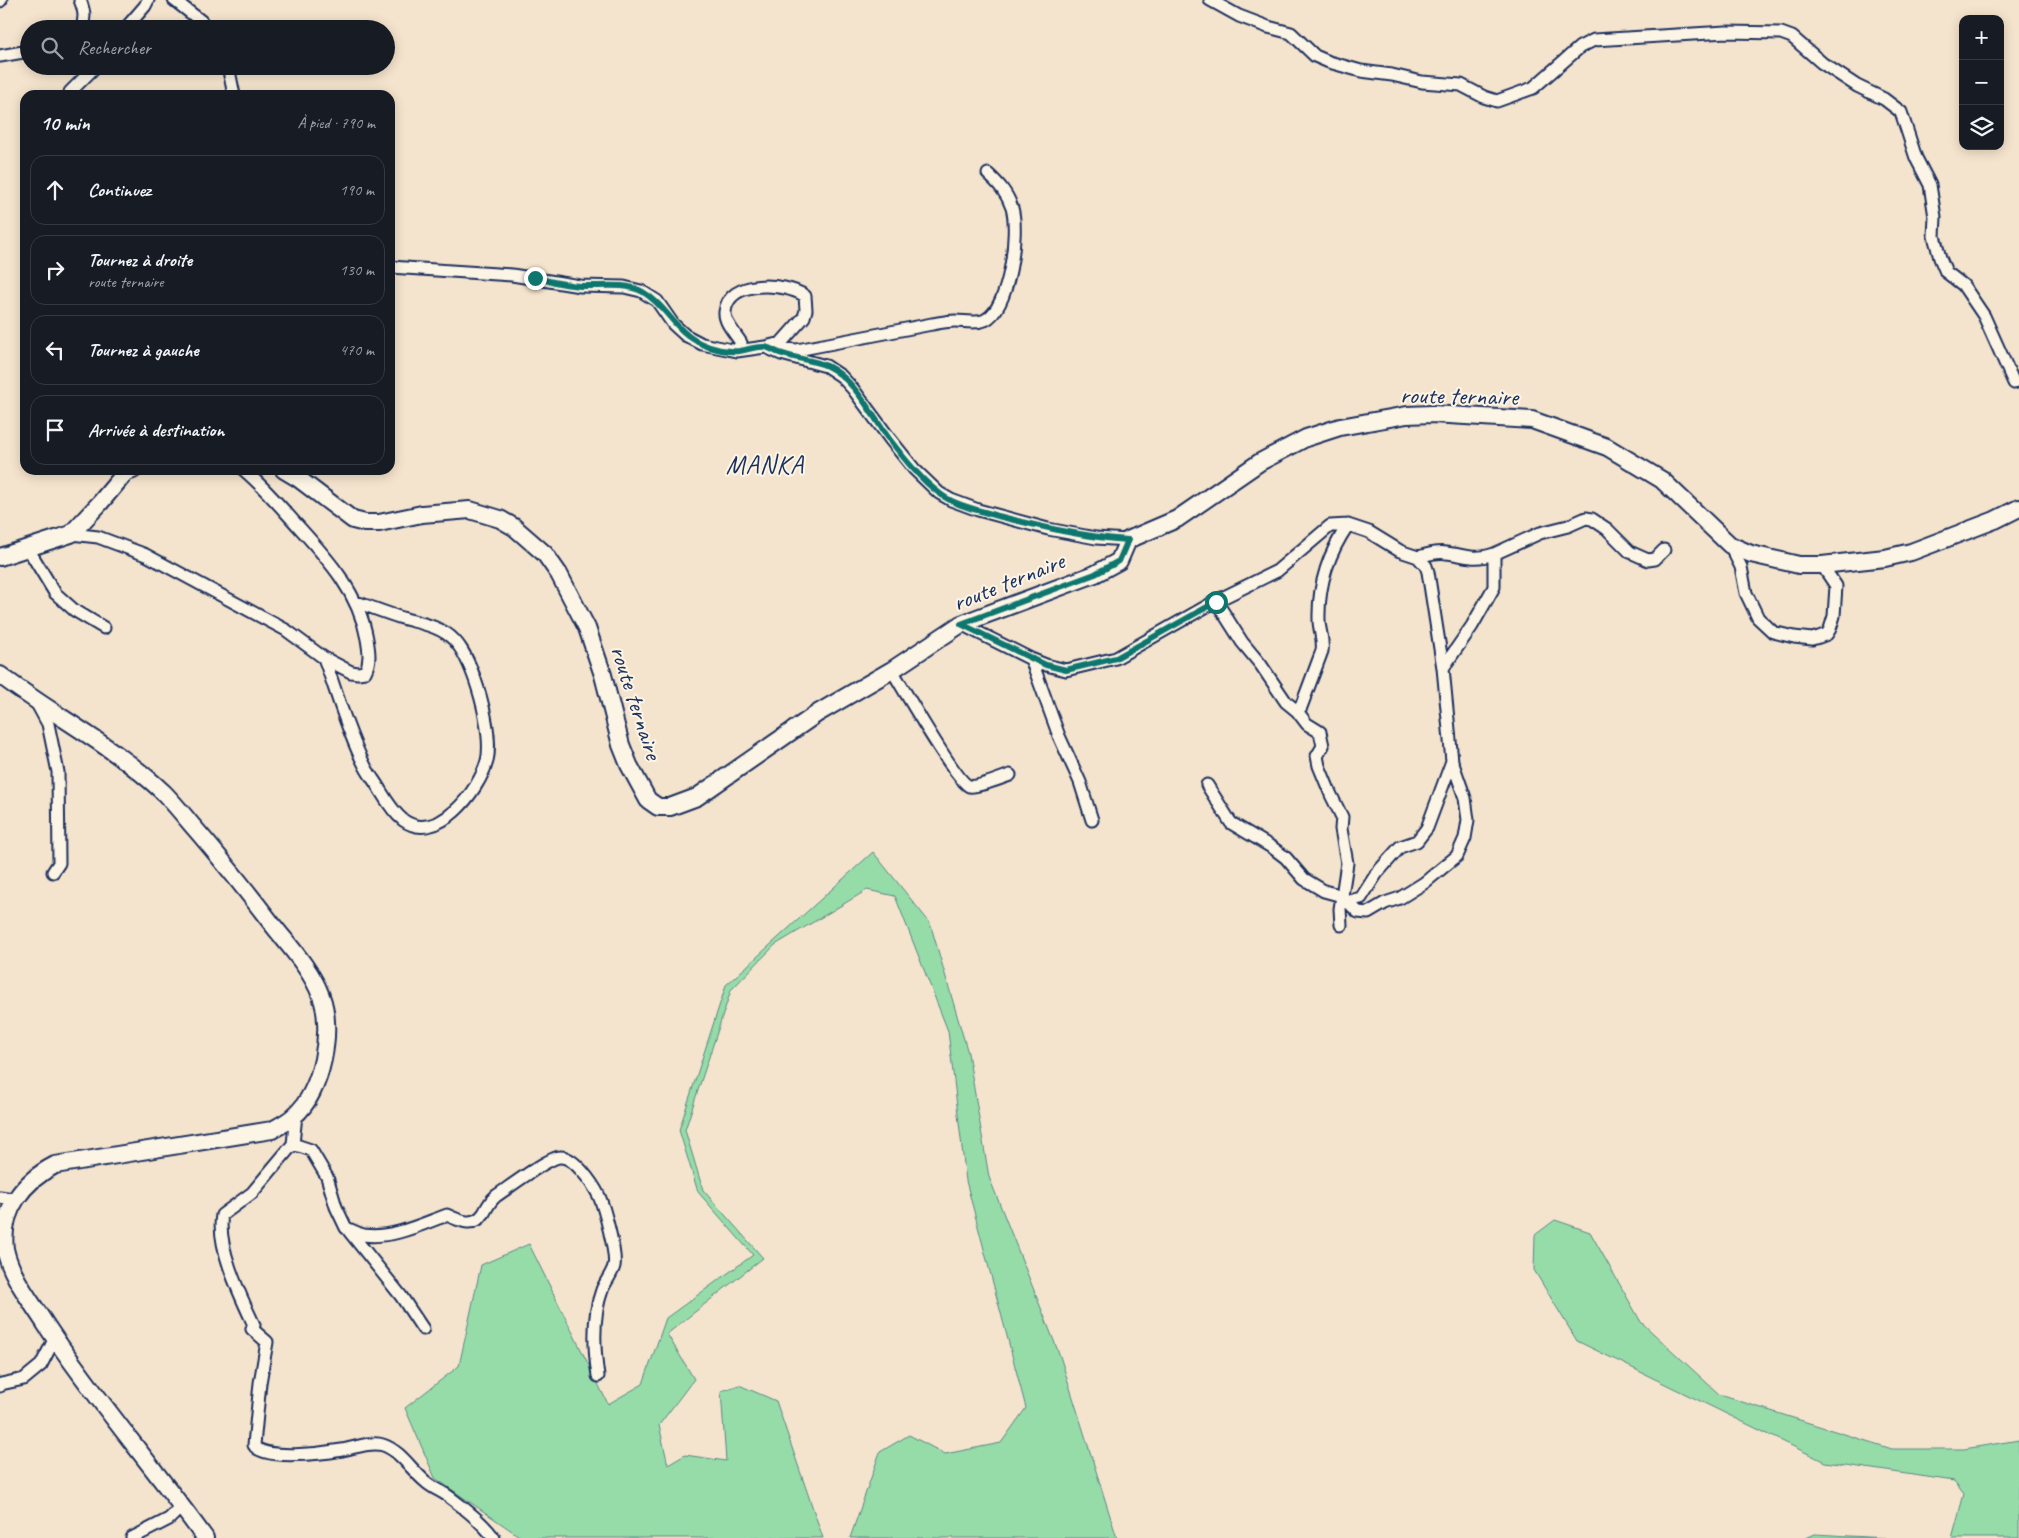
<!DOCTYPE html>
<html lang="fr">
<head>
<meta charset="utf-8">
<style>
  body { margin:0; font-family:Caveat,sans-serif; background:#20242c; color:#f1f3f6 }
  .controls { position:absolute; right:15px; top:15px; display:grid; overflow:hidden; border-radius:10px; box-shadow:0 2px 12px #0003 }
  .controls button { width:45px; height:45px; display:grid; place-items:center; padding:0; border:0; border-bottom:1px solid #363941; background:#171b24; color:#f1f3f6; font:25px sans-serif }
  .stop { position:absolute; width:15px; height:15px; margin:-11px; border:4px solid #0f766e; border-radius:50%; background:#fff }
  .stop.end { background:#0f766e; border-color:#fff; box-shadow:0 1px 5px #0008 }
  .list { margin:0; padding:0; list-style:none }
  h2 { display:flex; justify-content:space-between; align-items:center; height:65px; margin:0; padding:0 20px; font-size:21px }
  h2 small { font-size:16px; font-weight:400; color:#9ea1a6 }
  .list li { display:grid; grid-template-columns:32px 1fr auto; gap:15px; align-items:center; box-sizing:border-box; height:70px; margin:0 10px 10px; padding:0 10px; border:1px solid #363941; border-radius:15px }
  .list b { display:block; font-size:19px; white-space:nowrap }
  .list p { margin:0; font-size:16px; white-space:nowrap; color:#9ea1a6 }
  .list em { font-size:16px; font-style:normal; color:#9ea1a6 }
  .icon { flex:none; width:28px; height:28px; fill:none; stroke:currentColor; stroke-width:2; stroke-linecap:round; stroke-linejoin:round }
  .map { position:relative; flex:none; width:2019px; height:1538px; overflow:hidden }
  .search { position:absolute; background:#171b24; box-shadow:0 2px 12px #0003; left:20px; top:20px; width:375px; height:55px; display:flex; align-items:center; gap:12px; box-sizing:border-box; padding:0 18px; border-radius:28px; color:#9ea1a6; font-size:19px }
  .panel { position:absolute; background:#171b24; box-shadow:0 2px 12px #0003; left:20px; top:90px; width:375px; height:385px; border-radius:15px }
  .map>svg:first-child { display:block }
  .green { fill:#96dca9; stroke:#588684 }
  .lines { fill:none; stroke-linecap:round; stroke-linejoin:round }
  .street-casing { stroke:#1b2f5e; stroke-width:15 }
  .secondary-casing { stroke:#1b2f5e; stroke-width:20 }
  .street { stroke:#fcf5e5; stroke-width:11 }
  .secondary { stroke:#fcf5e5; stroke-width:16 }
  .route { stroke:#0f766e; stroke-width:6 }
  .labels { text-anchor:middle; stroke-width:4; stroke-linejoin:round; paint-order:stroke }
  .street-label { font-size:25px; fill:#1b2f5e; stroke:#fcf5e5 }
  .neighbourhood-label { font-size:26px; letter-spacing:1px; fill:#1b2f5e; stroke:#fcf5e5 }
</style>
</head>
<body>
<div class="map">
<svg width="2019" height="1538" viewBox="0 0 2019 1538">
  <rect width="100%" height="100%" fill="#f5e4cd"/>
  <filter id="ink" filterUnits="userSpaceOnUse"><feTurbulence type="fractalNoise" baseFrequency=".02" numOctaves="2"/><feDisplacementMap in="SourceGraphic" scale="10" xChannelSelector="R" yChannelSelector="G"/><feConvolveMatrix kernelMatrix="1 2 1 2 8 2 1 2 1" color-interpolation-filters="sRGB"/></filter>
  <g filter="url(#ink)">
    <!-- green -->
    <path class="green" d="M873 852 930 923 968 1053 989 1177 1060 1356 1117 1538H850L880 1452 909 1435 945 1454 1001 1443 1026 1408 966 1181 948 1031 895 896 867 890 775 945 731 990 685 1130 703 1190 763 1258 667 1334 694 1379 659 1425 668 1465 685 1455 726 1461 721 1391 739 1385 776 1401 823 1538H522L435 1478 405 1408 459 1366 481 1265 529 1244 608 1404 643 1384 666 1318 753 1255 698 1192 679 1130 726 985Z
      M1555 1220 1590 1232 1641 1322 1720 1395 1892 1449H1964L2019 1440V1538H1952L1964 1494 1954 1481 1825 1462 1577 1341 1534 1270 1535 1235Z
      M1815 1534 1885 1538H1806Z"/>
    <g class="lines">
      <!-- street casing -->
      <g class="street-casing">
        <path id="street" d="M80 0C84 10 86 18 81 29
          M174 0 201 21 207 29
          M1210 0 1239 16 1268 27 1291 33 1315 56 1329 62 1361 71 1392 75 1422 82 1461 85 1484 97 1497 101 1533 88 1580 47 1594 40 1726 32 1781 33 1792 37 1822 63 1857 86 1884 99 1901 112 1916 158 1930 185 1935 217 1934 236 1940 258 1946 272 1963 285 1984 316 2014 383
          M0 1 1 0
          M125 29 145 6 148 0
          M0 56 29 51
          M228 66 234 95
          M70 92 96 66
          M390 267 512 275 580 286 624 287 641 291 657 301 673 324 685 335 702 344 737 351 765 347 781 354 826 366 841 376 853 389 890 439 914 469 939 493 951 500 978 510 1048 529 1096 538 1128 540
          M784 349 797 350 932 324C939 323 947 321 955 321 965 321 976 324 985 320 1010 308 1019 231 1012 208 1007 193 999 184 988 174
          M737 351 741 343C736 334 724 323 725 312 728 279 784 282 805 296L806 310 804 317 781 343 769 346
          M71 534 98 537 146 555 286 630 324 658 351 672 358 673 365 672C371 661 369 651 367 639 359 593 328 559 298 526 280 506 264 487 244 470
          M1730 545 1741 567 1746 593 1758 618 1773 632 1794 637 1812 639 1819 637 1827 634 1830 629 1834 616 1836 586 1822 565
          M27 547 55 593 74 610 104 628
          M1418 557C1427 555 1436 551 1446 553 1466 555 1473 561 1494 554
          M1216 601 1242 642 1261 665 1286 702 1297 711 1307 724 1320 732 1323 746 1317 756 1319 766 1331 795 1342 817 1341 829 1347 863 1340 909 1341 925
          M961 624 1031 659 1046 665 1066 670 1116 658 1216 601 1277 571 1330 526 1348 525 1369 532 1400 551 1418 557 1426 566 1428 572 1443 668 1452 761 1465 798 1468 820 1465 838 1457 856 1424 883 1400 898 1385 903 1368 913 1358 912 1342 896 1324 891 1304 879 1286 858 1273 848 1231 823 1207 785
          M324 658C337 693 347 731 364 764 368 773 375 781 380 790 386 800 393 812 403 820 437 845 479 791 487 761 494 733 474 660 454 640 441 626 419 623 402 618 386 613 371 607 356 602
          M1031 659 1059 736 1080 782 1092 820
          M1443 668 1472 626 1494 587V554L1540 533 1568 526 1586 518 1592 519 1607 529 1630 552 1648 560 1655 559 1664 550
          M892 670C902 687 957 782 969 786 976 788 1002 778 1010 775
          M36 702 48 724 58 772 59 863 53 872
          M1297 711 1301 707 1322 651C1324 640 1319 630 1319 620 1318 584 1328 554 1348 525
          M1348 901 1361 898 1377 873 1400 847 1417 841 1427 828 1452 761
          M296 1115 293 1144 252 1193 222 1215C216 1246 241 1297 254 1325L252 1329 267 1342 260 1383 254 1445C263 1461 325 1453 342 1450 354 1448 371 1441 383 1445 401 1451 412 1471 426 1482 434 1489 444 1492 452 1499 467 1510 483 1523 494 1538
          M293 1144 311 1150 327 1177 336 1207 346 1228C352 1230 358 1234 364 1235 392 1239 422 1224 447 1215 460 1221 474 1228 484 1213 487 1207 490 1201 496 1196 508 1188 549 1157 560 1157 574 1156 593 1184 599 1196 604 1207 617 1255 614 1266 612 1274 605 1282 602 1290 592 1317 594 1349 598 1376
          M0 1197 13 1199
          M349 1231 401 1296 423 1329
          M0 1386 1 1384 24 1379 41 1365 55 1338
          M132 1538 169 1519 182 1506"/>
      </g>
      <!-- secondary casing -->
      <g class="secondary-casing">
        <path id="secondary" d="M284 470 299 479 353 520 365 523H379L422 514 470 510 500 519 514 527 545 554 559 574 587 628 603 675 621 745 629 765 648 800 658 807H670L697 797 818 713 892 670 961 624 1095 574 1119 561 1128 540 1177 519 1260 462 1306 438 1340 427 1407 415 1432 414 1532 420 1607 447 1662 480 1730 545 1751 554 1799 565H1822L1885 558 1911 552 1995 520 2019 508
          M0 557 71 534 100 503 125 473 133 470
          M0 675C53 715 115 747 163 792 173 802 182 813 191 824 219 856 246 890 272 924 289 946 311 969 321 996 334 1029 322 1093 294 1116 288 1122 279 1126 272 1130L55 1165C24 1181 0 1210 5 1249 11 1277 31 1301 46 1325 95 1399 153 1466 205 1538"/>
      </g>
      <!-- street -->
      <use href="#street" class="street"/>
      <!-- secondary -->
      <use href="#secondary" class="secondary"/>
    </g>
  </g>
  <g class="lines" filter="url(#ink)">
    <!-- route -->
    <path class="route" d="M535 278C550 281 565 285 580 286 600 287 625 282 643 292 667 306 676 333 702 344 712 349 727 352 739 351 747 350 757 346 765 347 771 348 777 353 783 354 797 359 814 360 827 366 855 379 872 416 890 440 904 458 920 479 939 493 955 506 979 510 998 516 1041 527 1084 537 1128 540L1119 561 1095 574 961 624 1031 658 1046 665 1066 670 1116 658 1216 602"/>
  </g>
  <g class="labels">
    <!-- street labels -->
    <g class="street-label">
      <text transform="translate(1459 395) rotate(1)" y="9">route ternaire</text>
      <text transform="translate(1008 581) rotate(-22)" y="9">route ternaire</text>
      <text transform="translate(637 702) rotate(72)" y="9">route ternaire</text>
    </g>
    <!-- neighbourhood labels -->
    <g class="neighbourhood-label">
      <text x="765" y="473">MANKA</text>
    </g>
  </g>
</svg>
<div class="controls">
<button>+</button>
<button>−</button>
<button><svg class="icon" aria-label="layers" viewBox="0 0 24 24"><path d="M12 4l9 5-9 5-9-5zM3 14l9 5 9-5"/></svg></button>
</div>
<div class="stop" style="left:1216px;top:602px"></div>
<div class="stop end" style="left:535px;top:278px"></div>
<div class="search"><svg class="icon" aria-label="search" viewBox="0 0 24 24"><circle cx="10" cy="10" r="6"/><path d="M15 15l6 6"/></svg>Rechercher</div>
<section class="panel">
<h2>10 min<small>À pied · 790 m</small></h2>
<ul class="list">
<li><svg class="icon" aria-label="ahead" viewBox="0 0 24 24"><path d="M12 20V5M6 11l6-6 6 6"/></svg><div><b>Continuez</b></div><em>190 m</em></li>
<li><svg class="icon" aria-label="right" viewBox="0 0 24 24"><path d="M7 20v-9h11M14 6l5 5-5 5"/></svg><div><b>Tournez à droite</b><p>route ternaire</p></div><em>130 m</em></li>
<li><svg class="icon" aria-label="left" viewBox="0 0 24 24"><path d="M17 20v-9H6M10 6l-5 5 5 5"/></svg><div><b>Tournez à gauche</b></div><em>470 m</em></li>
<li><svg class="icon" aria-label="arrive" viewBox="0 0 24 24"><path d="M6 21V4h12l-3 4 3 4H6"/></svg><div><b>Arrivée à destination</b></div></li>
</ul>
</section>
</div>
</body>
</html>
